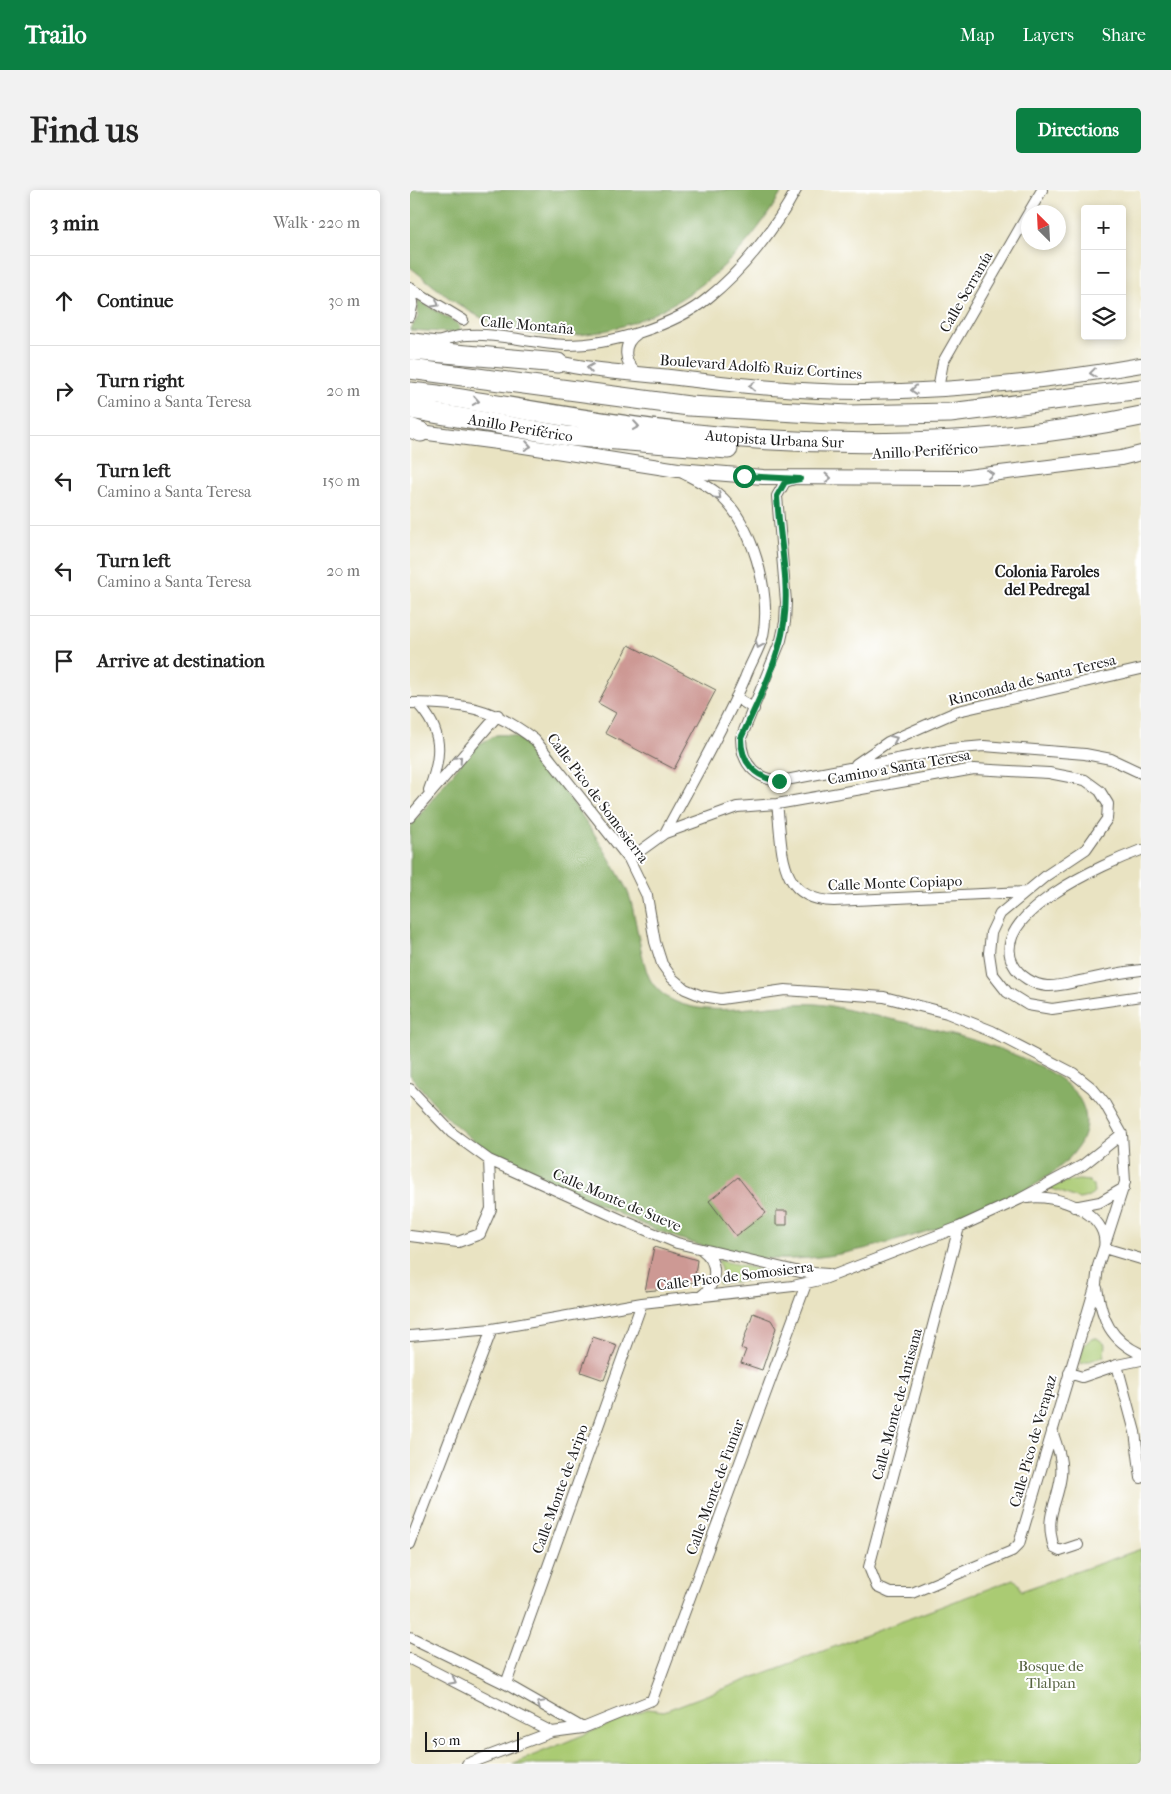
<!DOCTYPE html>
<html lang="en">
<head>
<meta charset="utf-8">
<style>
  body { margin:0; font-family:"IM FELL French Canon",serif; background:#f2f2f2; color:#222 }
  .controls { position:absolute; right:15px; top:15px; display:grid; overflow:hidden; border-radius:5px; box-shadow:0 2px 8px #0003 }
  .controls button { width:45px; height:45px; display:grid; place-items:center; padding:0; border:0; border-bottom:1px solid #e0e0e0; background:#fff; color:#222; font:25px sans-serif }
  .compass { position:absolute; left:611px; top:15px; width:45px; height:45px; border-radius:50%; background:#fff; box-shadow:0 2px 8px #0003; rotate:336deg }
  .scale { position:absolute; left:15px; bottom:12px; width:94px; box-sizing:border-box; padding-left:5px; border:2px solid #1c1c1c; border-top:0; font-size:14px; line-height:18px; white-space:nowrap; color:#1c1c1c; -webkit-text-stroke:4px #fff; paint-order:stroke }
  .stop { position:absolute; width:15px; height:15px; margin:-11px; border:4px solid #0b8043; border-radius:50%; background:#fff }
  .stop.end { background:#0b8043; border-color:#fff; box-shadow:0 1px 5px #0008 }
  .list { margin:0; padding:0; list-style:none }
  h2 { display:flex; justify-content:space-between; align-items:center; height:65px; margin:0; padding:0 20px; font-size:21px }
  h2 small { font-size:16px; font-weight:400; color:#767676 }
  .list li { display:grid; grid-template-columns:32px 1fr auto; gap:15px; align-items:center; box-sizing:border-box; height:90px; padding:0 20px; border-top:1px solid #e0e0e0 }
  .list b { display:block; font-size:19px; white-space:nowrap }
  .list p { margin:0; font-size:16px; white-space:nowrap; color:#767676 }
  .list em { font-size:16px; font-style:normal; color:#767676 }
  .icon { flex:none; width:28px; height:28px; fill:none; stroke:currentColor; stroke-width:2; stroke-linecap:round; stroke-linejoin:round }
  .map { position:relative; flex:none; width:731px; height:1574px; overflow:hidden; border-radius:5px }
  header { display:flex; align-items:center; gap:30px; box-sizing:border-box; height:70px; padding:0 25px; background:#0b8043; color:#fff }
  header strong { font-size:24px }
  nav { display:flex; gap:28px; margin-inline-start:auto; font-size:18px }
  .intro { display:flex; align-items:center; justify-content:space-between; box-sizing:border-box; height:120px; padding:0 30px }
  h1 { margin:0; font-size:35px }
  .button { padding:12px 22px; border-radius:5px; background:#0b8043; color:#fff; font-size:18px; font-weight:700 }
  main { display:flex; gap:30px; padding:0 30px }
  aside { flex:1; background:#fff; border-radius:5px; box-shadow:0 2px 8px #0003 }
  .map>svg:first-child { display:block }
  .green { fill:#aacb73; stroke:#637448 }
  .forest { fill:#87af65; stroke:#526640 }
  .building { fill:#cd9994 }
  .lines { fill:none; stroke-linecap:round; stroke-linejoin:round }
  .street-casing { stroke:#646256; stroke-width:12 }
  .secondary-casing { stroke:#646256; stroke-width:16 }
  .highway-casing { stroke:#646256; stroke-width:21 }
  .street { stroke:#fff; stroke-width:10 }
  .secondary { stroke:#fff; stroke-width:14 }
  .highway { stroke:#fff; stroke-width:19 }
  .oneway { stroke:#999 }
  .route { stroke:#0b8043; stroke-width:6 }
  .labels { text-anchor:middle; stroke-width:4; stroke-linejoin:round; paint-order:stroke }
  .street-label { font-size:15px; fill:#1c1c1c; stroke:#fff }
  .park-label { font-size:15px; fill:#55623f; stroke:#fff }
  .neighbourhood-label { font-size:16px; font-weight:bold; fill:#1c1c1c; stroke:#fff }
</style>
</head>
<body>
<header>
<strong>Trailo</strong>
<nav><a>Map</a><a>Layers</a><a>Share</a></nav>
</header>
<div class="intro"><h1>Find us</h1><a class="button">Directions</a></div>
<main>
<aside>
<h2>3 min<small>Walk · 220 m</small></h2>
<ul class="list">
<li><svg class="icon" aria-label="ahead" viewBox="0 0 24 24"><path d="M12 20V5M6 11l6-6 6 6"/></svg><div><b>Continue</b></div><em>30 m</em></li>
<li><svg class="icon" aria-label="right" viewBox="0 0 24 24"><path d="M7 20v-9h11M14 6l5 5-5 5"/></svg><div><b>Turn right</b><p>Camino a Santa Teresa</p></div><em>20 m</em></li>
<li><svg class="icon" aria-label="left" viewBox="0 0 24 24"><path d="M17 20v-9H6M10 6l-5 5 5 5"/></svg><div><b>Turn left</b><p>Camino a Santa Teresa</p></div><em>150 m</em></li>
<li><svg class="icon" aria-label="left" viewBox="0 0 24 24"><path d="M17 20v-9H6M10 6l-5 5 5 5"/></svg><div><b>Turn left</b><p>Camino a Santa Teresa</p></div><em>20 m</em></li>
<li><svg class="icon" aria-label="arrive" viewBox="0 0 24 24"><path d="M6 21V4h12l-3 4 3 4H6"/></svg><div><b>Arrive at destination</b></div></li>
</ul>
</aside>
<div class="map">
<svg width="731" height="1574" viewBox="0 0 731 1574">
  <rect width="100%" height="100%" fill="#fff"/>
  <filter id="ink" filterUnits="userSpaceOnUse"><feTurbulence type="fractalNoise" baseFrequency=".02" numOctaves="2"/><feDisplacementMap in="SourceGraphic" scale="10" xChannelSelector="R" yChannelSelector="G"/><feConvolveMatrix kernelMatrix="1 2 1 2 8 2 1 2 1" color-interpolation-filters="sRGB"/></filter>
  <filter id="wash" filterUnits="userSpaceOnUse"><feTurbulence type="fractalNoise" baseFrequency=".0096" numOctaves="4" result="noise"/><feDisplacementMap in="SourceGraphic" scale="20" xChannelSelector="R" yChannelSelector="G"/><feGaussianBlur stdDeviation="1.12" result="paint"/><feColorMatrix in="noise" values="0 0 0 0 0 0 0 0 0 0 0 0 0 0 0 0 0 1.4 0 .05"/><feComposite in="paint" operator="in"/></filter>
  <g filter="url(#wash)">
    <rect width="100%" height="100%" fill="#e9e3c2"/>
    <!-- green -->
    <path class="green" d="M669 990 679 991 683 995 684 1002 679 1007 669 1009 640 998 654 992Z
      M308 1070 378 1086 308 1094 312 1083Z
      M687 1148 695 1154 694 1166 671 1174C669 1164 674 1148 687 1148Z
      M731 1359V1574H102L237 1519 254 1521 604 1389 609 1394 611 1401Z"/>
    <!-- forest -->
    <path class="forest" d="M0 0H373C358 26 340 51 318 72 257 132 160 168 78 131 49 118 25 97 0 77Z
      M8 110 48 134 50 138 49 143 0 140 8 127Z
      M86 545C97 544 106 545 115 552 127 561 136 577 145 589 167 618 188 647 206 680 211 689 217 698 220 708 226 728 232 776 241 791 273 840 359 810 406 814 421 815 437 820 452 823 504 834 649 862 672 914 707 992 500 1049 449 1060 415 1068 375 1072 340 1067 280 1058 225 1031 171 1006 136 990 98 974 66 952 41 934 20 909 0 885V637L64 557Z"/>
    <g id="blocks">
      <!-- building -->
      <path class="building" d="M219 455 306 500 264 579 195 543 206 523 188 513Z
        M328 987 356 1023 326 1046 299 1011Z
        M366 1021H377V1035H366Z
        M244 1057 287 1070 284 1093 269 1091 268 1098 235 1101Z
        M343 1123 361 1130 366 1138 352 1180 331 1173 336 1160 331 1158Z
        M183 1147 207 1155 194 1190 171 1182Z"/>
    </g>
  </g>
  <g filter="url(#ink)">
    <use href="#blocks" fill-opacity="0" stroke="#646256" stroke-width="1"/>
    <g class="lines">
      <!-- street casing -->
      <g class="street-casing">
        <path id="street" d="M619 22 632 0
          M0 98 53 130
          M0 100 3 112 0 126
          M227 144C212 154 213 173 228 184
          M25 153C35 150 47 145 58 145 91 143 123 154 156 155 200 155 264 136 298 108 332 81 365 39 386 0
          M528 199 533 172 618 24
          M384 289 375 292 367 306 376 412 375 432 371 450 331 548C331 575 349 593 376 590L540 559 574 556 675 564 701 569 731 583
          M326 507 344 519
          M0 513C54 514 81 516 125 550L219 669 237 706 245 752 252 774 262 788 275 799 292 806 311 809 375 800 474 807 537 823 582 841 663 883 682 898 695 914 712 944 715 992 688 1076 686 1094 609 1354 602 1361 502 1403H480L467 1397 459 1377 549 1037
          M7 513C34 541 32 566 19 600
          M446 574 478 552 548 521 731 479
          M367 614C373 657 366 710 424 711L616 702
          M0 627 88 525
          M255 643C282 592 312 541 335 488 340 474 349 460 353 446 362 403 342 331 307 303 296 294 282 288 271 282
          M731 660C696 673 578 724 603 774 609 786 624 795 637 796 649 797 663 792 675 790 693 786 712 782 731 780
          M219 669 255 643 327 617 367 614 564 579 639 583 675 590 690 601 698 614 697 629 676 659 637 685 590 724 581 743 579 763 582 783 597 802 618 815 642 819 731 806
          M0 899 42 943 79 970 212 1030 267 1053 390 1082 418 1084
          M617 1008C646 1003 700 1023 694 1058L731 1069
          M664 1017 690 1012 714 998
          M0 1046 48 1052 70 1044 81 1019 79 970
          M687 1098C692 1129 700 1150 731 1164
          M290 1107C307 1095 310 1073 292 1060
          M0 1146 82 1139 232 1113 383 1096 414 1089 549 1037 610 1009 673 975 712 944
          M707 1175 725 1242 731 1288
          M659 1183 672 1187 707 1175 731 1170
          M642 1241C647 1256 653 1270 651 1286 647 1317 634 1324 644 1358L650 1361 668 1355
          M0 1354 82 1139
          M0 1447 96 1494 173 1538
          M0 1469 142 1542
          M96 1494 232 1113
          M57 1574 142 1542 173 1538 242 1510 396 1094"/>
      </g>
      <!-- secondary casing -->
      <g class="secondary-casing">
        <path id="secondary" d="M0 150 30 154
          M140 171C179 181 220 183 260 187 324 195 388 202 453 202 545 201 640 191 731 175
          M3 241 95 253 268 280 353 287 549 288 711 268 731 263"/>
      </g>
      <!-- highway casing -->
      <g class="highway-casing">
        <g id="highway">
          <path d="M0 160 148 173"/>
          <path d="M0 179 279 216 438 225 540 223 731 199"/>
          <path id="s1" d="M0 202 28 205C107 218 187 233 267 242 416 259 584 257 731 226"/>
          <path id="s2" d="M0 219 157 246 318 259"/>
          <path d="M0 238 11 242"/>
        </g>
      </g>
      <!-- street -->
      <use href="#street" class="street"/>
      <!-- secondary -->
      <use href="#secondary" class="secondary"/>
      <!-- highway -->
      <use href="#highway" class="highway"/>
    </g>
    <!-- one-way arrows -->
    <defs><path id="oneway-chevron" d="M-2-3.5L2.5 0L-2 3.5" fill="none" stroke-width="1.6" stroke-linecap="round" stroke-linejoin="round" transform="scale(1.25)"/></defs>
    <g class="oneway">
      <use href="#oneway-chevron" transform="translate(26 114) rotate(31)"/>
      <use href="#oneway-chevron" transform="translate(180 178) rotate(-171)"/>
      <use href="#oneway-chevron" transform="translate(683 183) rotate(173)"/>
      <use href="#oneway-chevron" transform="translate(342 196) rotate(-176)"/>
      <use href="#oneway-chevron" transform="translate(504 200) rotate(176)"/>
      <use href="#oneway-chevron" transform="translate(66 211) rotate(9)"/>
      <use href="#oneway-chevron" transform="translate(226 236) rotate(8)"/>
      <use href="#oneway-chevron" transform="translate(118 256) rotate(9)"/>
      <use href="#oneway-chevron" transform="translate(580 284) rotate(-7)"/>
      <use href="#oneway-chevron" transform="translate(418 288)"/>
      <use href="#oneway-chevron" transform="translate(308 306) rotate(43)"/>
      <use href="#oneway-chevron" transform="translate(349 455) rotate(113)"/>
      <use href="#oneway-chevron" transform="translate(484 549) rotate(-25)"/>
      <use href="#oneway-chevron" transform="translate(49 569) rotate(-49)"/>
      <use href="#oneway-chevron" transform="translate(43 1491) rotate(27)"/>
      <use href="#oneway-chevron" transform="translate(130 1514) rotate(-151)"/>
    </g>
  </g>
  <g class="lines" filter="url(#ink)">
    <!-- route -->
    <path class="route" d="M334 286 390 289 375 292 367 306C369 347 380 392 374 433 369 470 347 514 331 548 331 572 345 588 369 591"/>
  </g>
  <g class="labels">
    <!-- street labels -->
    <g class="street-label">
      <text transform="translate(556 102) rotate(-60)" y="5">Calle Serranía</text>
      <text transform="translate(117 135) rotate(5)" y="5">Calle Montaña</text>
      <text transform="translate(351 177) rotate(4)" y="5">Boulevard Adolfo Ruiz Cortines</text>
      <text dy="5" stroke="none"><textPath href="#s2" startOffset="112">Anillo Periférico</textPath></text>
      <text dy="5" stroke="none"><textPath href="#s1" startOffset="368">Autopista Urbana Sur</textPath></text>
      <text transform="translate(515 261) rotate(-3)" y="5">Anillo Periférico</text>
      <text transform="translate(622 490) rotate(-14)" y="5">Rinconada de Santa Teresa</text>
      <text transform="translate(489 577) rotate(-10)" y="5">Camino a Santa Teresa</text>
      <text transform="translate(188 608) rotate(53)" y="5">Calle Pico de Somosierra</text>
      <text transform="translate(485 693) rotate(-2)" y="5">Calle Monte Copiapo</text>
      <text transform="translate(207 1010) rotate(23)" y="5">Calle Monte de Sueve</text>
      <text transform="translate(325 1086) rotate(-7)" y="5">Calle Pico de Somosierra</text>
      <text transform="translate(487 1214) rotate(-75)" y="5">Calle Monte de Antisana</text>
      <text transform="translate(623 1251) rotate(-74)" y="5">Calle Pico de Verapaz</text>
      <text transform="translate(305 1297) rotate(-70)" y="5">Calle Monte de Funiar</text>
      <text transform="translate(150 1299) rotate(-70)" y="5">Calle Monte de Aripo</text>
    </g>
    <!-- park labels -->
    <g class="park-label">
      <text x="641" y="1481">Bosque de<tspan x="641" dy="17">Tlalpan</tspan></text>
    </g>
    <!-- neighbourhood labels -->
    <g class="neighbourhood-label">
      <text x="637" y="387">Colonia Faroles<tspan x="637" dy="18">del Pedregal</tspan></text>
    </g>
  </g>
</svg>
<div class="controls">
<button>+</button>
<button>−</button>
<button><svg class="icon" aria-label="layers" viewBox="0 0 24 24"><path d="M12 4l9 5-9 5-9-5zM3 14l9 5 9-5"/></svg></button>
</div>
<svg class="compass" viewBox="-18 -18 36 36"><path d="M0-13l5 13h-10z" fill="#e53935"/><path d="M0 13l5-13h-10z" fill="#767676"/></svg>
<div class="scale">50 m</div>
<div class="stop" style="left:334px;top:286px"></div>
<div class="stop end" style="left:369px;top:591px"></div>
</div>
</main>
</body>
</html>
